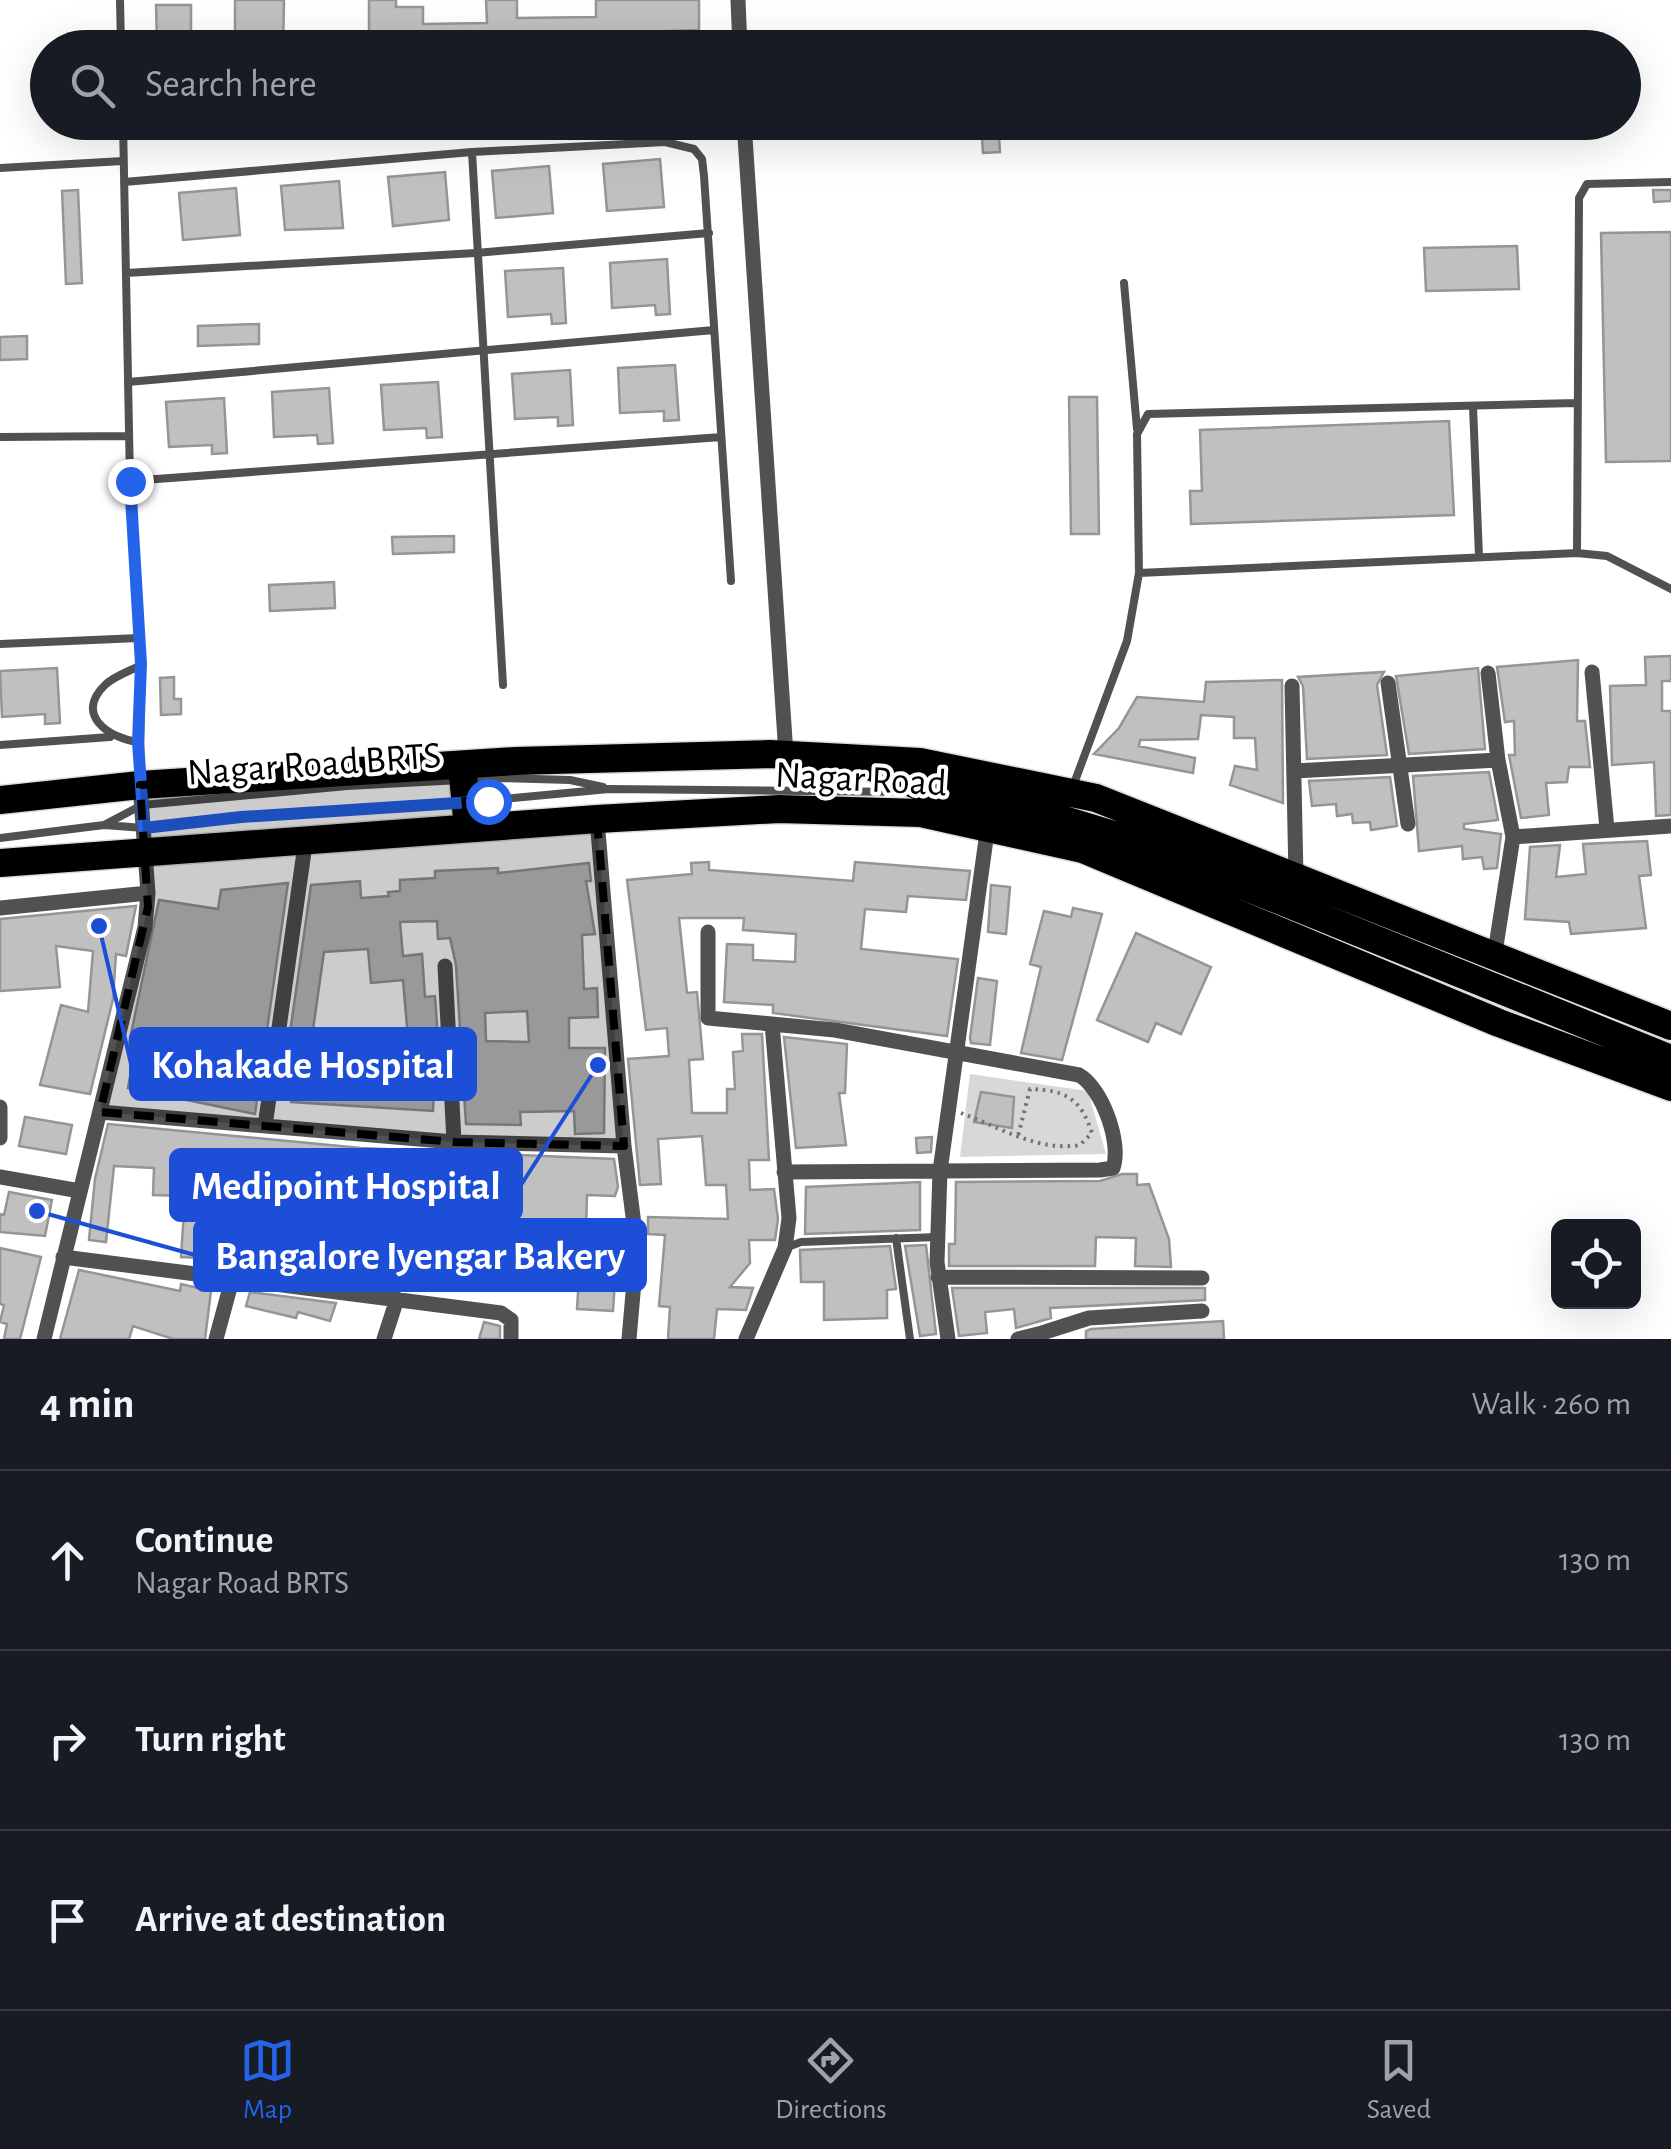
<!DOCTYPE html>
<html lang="en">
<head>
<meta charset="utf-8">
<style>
  body { margin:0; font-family:"Alegreya Sans",sans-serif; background:#242831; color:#f1f3f6 }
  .controls { position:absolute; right:30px; bottom:30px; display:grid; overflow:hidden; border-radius:15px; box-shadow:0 10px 40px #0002 }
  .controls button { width:90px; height:90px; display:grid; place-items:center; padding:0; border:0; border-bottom:2px solid #363941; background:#171b24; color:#f1f3f6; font:50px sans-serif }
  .stop { position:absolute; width:30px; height:30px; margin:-22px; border:8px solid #2563eb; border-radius:50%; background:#fff }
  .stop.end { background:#2563eb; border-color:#fff; box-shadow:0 2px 10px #0008 }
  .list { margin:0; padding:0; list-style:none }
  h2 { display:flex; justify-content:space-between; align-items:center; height:130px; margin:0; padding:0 40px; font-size:42px }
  h2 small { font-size:32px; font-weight:400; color:#9ea1a6 }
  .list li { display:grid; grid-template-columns:65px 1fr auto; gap:30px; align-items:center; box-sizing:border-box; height:180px; padding:0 40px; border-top:2px solid #363941 }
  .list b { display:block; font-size:38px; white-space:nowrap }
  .list p { margin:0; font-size:32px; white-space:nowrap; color:#9ea1a6 }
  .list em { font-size:32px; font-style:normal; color:#9ea1a6 }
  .icon { flex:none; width:55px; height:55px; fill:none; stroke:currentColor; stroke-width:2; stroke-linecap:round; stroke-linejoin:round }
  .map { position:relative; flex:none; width:1671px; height:1339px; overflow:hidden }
  .search { position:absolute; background:#171b24; box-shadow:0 10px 40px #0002; left:30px; right:30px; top:30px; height:110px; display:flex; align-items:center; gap:25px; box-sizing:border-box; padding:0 35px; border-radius:55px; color:#9ea1a6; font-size:38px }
  .sheet { height:670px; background:#171b24 }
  nav { display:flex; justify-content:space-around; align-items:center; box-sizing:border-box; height:140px; border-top:2px solid #363941; background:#171b24; font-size:28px; color:#9ea1a6 }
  nav a { display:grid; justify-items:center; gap:5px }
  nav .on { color:#2563eb }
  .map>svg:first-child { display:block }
  .green { fill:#d8d8d8 }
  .building { fill:#c0c0c0; stroke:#959595; stroke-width:2.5; fill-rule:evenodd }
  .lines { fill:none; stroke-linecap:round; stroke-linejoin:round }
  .trunk-casing { stroke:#dbdbdb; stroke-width:31 }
  .path { stroke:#737373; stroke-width:4; stroke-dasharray:2.5 5; stroke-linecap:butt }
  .service { stroke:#515151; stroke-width:8 }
  .minor { stroke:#515151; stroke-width:15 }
  .trunk { stroke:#000; stroke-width:28 }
  .route { stroke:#2563eb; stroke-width:12 }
  .marked { fill:#000; fill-opacity:0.2; stroke:#000; stroke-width:8; stroke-dasharray:20 12; stroke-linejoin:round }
  .labels { text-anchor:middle; stroke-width:8; stroke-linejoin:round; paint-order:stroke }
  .street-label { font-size:38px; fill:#000; stroke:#fff }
  .leader { fill:none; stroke:#1d4ed8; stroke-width:4 }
  .callout-dot { fill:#1d4ed8; stroke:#fff; stroke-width:4 }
  .callout { fill:#1d4ed8; stroke:#1d4ed8; stroke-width:4 }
  .callout-label { font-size:40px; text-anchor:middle; font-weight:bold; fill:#fff }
</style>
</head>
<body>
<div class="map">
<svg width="1671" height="1339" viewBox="0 0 1671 1339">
  <rect width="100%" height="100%" fill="#fff"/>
  <!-- green -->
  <path class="green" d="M970 1074 1088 1091 1106 1154 960 1157Z"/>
  <!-- building -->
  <path class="building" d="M235 0H284L283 48H235Z
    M369 0H396V7H423V24L487 23 486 0H517V18L596 17V0H699V30L666 31 667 48H369Z
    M156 5H191V39L157 40Z
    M981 122H998L1000 152 983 153Z
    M660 159 664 207 607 211 603 164Z
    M549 166 553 213 496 218 492 171Z
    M445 172 449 220 393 226 388 177Z
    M339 181 343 228 285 230 281 186Z
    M236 188 240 235 183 240 179 193Z
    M78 190 82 283 66 284 62 191Z
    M1653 190H1671V201L1654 202Z
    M1671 232V461L1606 462 1601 233Z
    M1517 246 1519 289 1426 291 1424 248Z
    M667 259 670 314 656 315 655 305 612 308 610 263Z
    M563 268 566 323 552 324 551 314 508 317 505 271Z
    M259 324V344L198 346V326Z
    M27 336V359L0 360V337Z
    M675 365 679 420 664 421V411L620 413 618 368Z
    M570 370 573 425 558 426V417L515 419 512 374Z
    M438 382 442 437 427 438 426 428 384 430 381 385Z
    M329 388 333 443 318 444 317 435 274 437 272 392Z
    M1069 397H1097L1099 534H1071Z
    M224 398 227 453 212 454V445L169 447 166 402Z
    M1449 421 1454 515 1191 524 1190 491H1202L1200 430Z
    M454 536V552L393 554 392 537Z
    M334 582 335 608 270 611 269 585Z
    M1671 656V681H1662V711H1671V815L1656 816 1654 762 1612 765 1610 686 1646 685 1645 657Z
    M1578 660 1577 721H1585L1590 767H1569L1567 782 1546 783 1549 815 1521 818 1509 755H1515L1514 721 1505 722 1497 667Z
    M57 668 60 723 45 724V714L2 717 0 671Z
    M1478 668 1485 749 1409 754 1396 676Z
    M1384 672 1377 685 1387 755 1307 759 1303 686 1298 677Z
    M174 677V699H181V714L161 715 160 678Z
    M1282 680 1283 803 1230 785 1235 766 1257 770 1255 738H1234V717L1201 715 1198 739 1140 740 1139 746 1195 758 1193 773 1094 754 1119 728 1137 697 1204 702 1206 682Z
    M1489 772 1498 820 1464 824V829L1501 834 1497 868 1484 869 1482 857 1463 859 1462 846 1419 851 1413 776Z
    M1390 777 1397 826 1371 830 1370 822 1353 823 1352 814 1337 816 1336 804 1312 806 1309 781Z
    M1647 841 1651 875 1639 876 1646 928 1571 934 1569 922 1525 919 1530 847 1560 845 1556 877 1586 874 1583 844Z
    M709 862V870L853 881 855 862 970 871 966 900 908 896 906 912 865 909 861 949 958 959 947 1036 773 1013V1005L724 1002 727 944 753 945V960L795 962 796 934 743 930 744 918H679L687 993 697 992 703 1059 689 1060 692 1113H727V1089H735L733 1052 743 1051 742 1034H762L769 1160H749L750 1190 774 1189 778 1219 775 1240H749L750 1263 730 1287 753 1288 746 1310 717 1309 714 1339H668L670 1307 659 1306 665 1235 648 1234V1217L728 1219 726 1185H706L702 1136 658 1139 661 1184 640 1185 628 1059 669 1056 667 1028 646 1030 627 880 692 874 691 863Z
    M589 863 591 881H586L595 934 582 935 584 989 597 988 598 1017 569 1018V1048H605L604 1133 575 1134 574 1111 520 1112 521 1125 466 1124 456 965 450 938 438 939 437 921 400 922 403 956 422 954 425 997 435 996 438 1040 426 1041 427 1048 409 1050 403 980 371 983 368 949 324 952 306 1079 434 1087 433 1111 291 1102 292 1076 284 1075 311 885 360 881 361 898 389 896 388 892 400 891V880L435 878V871L498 868V873ZM527 1011 529 1042 486 1041 485 1013Z
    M288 883 255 1114 128 1088 135 1049 128 1048 159 900 218 909 221 890Z
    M991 885 1010 887 1006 934 988 932Z
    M136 906 126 956 116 954 113 999 90 1094 40 1085 61 1005 88 1012 93 951 56 946 60 987 0 991V919Z
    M1073 908 1102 914 1062 1060 1021 1053 1041 967 1030 964 1044 911 1071 917Z
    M1136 933 1211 967 1181 1034 1156 1023 1148 1042 1097 1020Z
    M978 978 997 981 990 1045 971 1043 970 1038Z
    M784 1037 847 1044 845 1093H839L846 1145 796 1148Z
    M981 1092 1014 1097 1012 1128 974 1122Z
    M25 1117 72 1125 66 1154 19 1146Z
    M108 1124 361 1148 614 1159 618 1187 615 1196 587 1195 585 1264 527 1260 526 1276 486 1273 489 1211 460 1209V1216L456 1215 454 1288 423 1287V1278L382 1273 342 1270 341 1277 293 1275 218 1264 219 1259 181 1257 185 1196 153 1195 154 1168 114 1166 106 1242 89 1240 95 1179ZM261 1156 290 1157V1186L261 1185 260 1207 227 1205 229 1165 260 1167Z
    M932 1137 931 1152 917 1153 916 1138Z
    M1122 1174H1137V1185L1149 1184 1169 1239 1171 1267 1135 1266 1136 1238 1096 1237 1095 1266H949V1244H955L956 1182 1100 1181Z
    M920 1182V1230L805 1234 806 1187Z
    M9 1192 52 1200 45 1236 0 1232V1214L4 1215Z
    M926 1245 936 1334 920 1336 905 1246Z
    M890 1246 896 1289 887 1290V1318L824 1320V1282H801L800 1250Z
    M0 1248 41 1257 20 1339H4L7 1324 0 1322 4 1305 0 1304Z
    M79 1270 180 1291 181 1284 211 1291 205 1339H173L133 1326 129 1339H60Z
    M579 1277 615 1280 613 1311 577 1309Z
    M952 1288H1205V1300L1050 1308 1051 1318 1016 1328 1014 1309 985 1312 987 1333 959 1336Z
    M250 1292 336 1303 330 1321 298 1312 296 1318 246 1306Z
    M1223 1321 1224 1339H1086V1331L1091 1329Z
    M484 1322 500 1326V1339H479Z"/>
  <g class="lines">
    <!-- trunk casing -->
    <g class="trunk-casing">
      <path id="trunk" d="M462 765 468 828
        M867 765 941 795 1034 811 1133 841 1671 1059
        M0 800 140 785 516 761 770 754 920 762 1096 798 1671 1026
        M0 863 597 819 779 809 921 813 1083 849 1499 1023 1671 1087"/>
    </g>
    <!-- path -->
    <path class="path" d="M961 1113C999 1127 1038 1152 1080 1145L1092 1133C1081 1099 1066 1090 1030 1089L1018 1136"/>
    <!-- service -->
    <path class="service" d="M120 0 121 48
      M123 122 130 481 141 665 140 781
      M123 124 199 122
      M472 152 503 685
      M0 168 123 161
      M124 182 472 152 665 142 694 149 702 159 704 176 731 581
      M126 273 476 253 709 233
      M1124 283 1137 429
      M128 382 714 330
      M1473 406 1479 557
      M0 437 129 436
      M130 481 721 437
      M1577 553 1607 556 1671 589
      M1139 573 1137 434 1148 414 1576 403
      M0 644 139 638
      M138 742C109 738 74 715 105 685 114 676 130 671 141 665
      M0 745 110 737
      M1072 789 1127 641 1139 573 1577 553 1579 198 1587 184 1671 182
      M472 802 609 789 903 792
      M104 825 142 805 347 786 499 778 570 780 603 787
      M0 838 104 825 144 828 241 817 459 803
      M896 1238 910 1339
      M785 1248 801 1242 938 1237"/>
    <!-- minor -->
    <path class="minor" d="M738 0 740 48
      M744 122 786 755
      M1592 672 1607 829
      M1488 673 1498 760 1513 837 1494 959
      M1388 683 1408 824
      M1292 686 1296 877
      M1294 771 1498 760
      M597 819 624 1146 637 1248 629 1339
      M1513 837 1671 826
      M0 908 148 893
      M708 932V1018L835 1030 1079 1075C1102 1088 1122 1143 1113 1168L1100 1170 784 1172
      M445 966 454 1142
      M0 1107V1138
      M100 1112 454 1142 624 1146
      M265 1126 306 838
      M0 1177 80 1191
      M63 1257 501 1313 511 1320V1339
      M938 1277 1202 1278
      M44 1339 145 927 148 893 140 785
      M216 1339 232 1280
      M384 1339 397 1299
      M746 1339 785 1248 789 1218 772 1024
      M948 1339 937 1262 940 1171 988 825
      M1018 1339 1042 1333
      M1040 1339 1042 1333 1089 1318 1202 1311"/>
    <!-- trunk -->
    <use href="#trunk" class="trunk"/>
  </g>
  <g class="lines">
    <!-- route -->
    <path class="route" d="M130 481 141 664 138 742 144 828 241 817 488 801"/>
  </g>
  <!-- marked area -->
  <path class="marked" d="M462 765 468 828 597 819 624 1146 454 1142 100 1112 148 907 140 785Z"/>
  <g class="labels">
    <!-- street labels -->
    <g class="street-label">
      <text transform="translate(314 763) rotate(-4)" y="13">Nagar Road BRTS</text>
      <text transform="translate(861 778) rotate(3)" y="13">Nagar Road</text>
    </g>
  </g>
  <!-- callouts -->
  <path class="leader" d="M99 926L131 1064M598 1065L521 1185M37 1211L195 1255"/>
  <g class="callout-dot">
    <circle cx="99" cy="926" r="10"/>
    <circle cx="598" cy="1065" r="10"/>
    <circle cx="37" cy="1211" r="10"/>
  </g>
  <g class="callout">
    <rect x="131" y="1029" width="344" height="70" rx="10"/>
    <rect x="171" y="1150" width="350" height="70" rx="10"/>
    <rect x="195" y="1220" width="450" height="70" rx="10"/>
  </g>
  <g class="callout-label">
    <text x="303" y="1078">Kohakade Hospital</text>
    <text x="346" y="1199">Medipoint Hospital</text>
    <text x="420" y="1269">Bangalore Iyengar Bakery</text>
  </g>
</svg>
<div class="controls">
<button><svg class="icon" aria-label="locate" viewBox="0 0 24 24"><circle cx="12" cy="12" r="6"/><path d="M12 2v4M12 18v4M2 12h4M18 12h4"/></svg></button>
</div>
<div class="stop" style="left:488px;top:801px"></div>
<div class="stop end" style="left:130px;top:481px"></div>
<div class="search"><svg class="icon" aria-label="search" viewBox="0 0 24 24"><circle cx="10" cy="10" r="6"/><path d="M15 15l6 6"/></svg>Search here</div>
</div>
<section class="sheet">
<h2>4 min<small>Walk · 260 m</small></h2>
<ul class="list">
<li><svg class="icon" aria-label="ahead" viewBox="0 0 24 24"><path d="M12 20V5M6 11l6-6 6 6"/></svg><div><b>Continue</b><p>Nagar Road BRTS</p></div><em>130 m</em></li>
<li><svg class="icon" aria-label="right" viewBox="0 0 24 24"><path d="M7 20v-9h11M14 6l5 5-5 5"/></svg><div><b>Turn right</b></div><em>130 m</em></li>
<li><svg class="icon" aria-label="arrive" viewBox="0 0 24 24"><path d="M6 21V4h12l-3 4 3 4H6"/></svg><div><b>Arrive at destination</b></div></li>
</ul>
</section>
<nav>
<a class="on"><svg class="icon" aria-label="map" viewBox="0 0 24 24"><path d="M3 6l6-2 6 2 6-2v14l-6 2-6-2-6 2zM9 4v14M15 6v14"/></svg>Map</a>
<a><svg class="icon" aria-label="directions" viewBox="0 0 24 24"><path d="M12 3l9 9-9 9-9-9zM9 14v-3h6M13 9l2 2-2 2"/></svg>Directions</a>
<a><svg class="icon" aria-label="saved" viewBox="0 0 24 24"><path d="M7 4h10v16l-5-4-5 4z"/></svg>Saved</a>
</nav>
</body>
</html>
